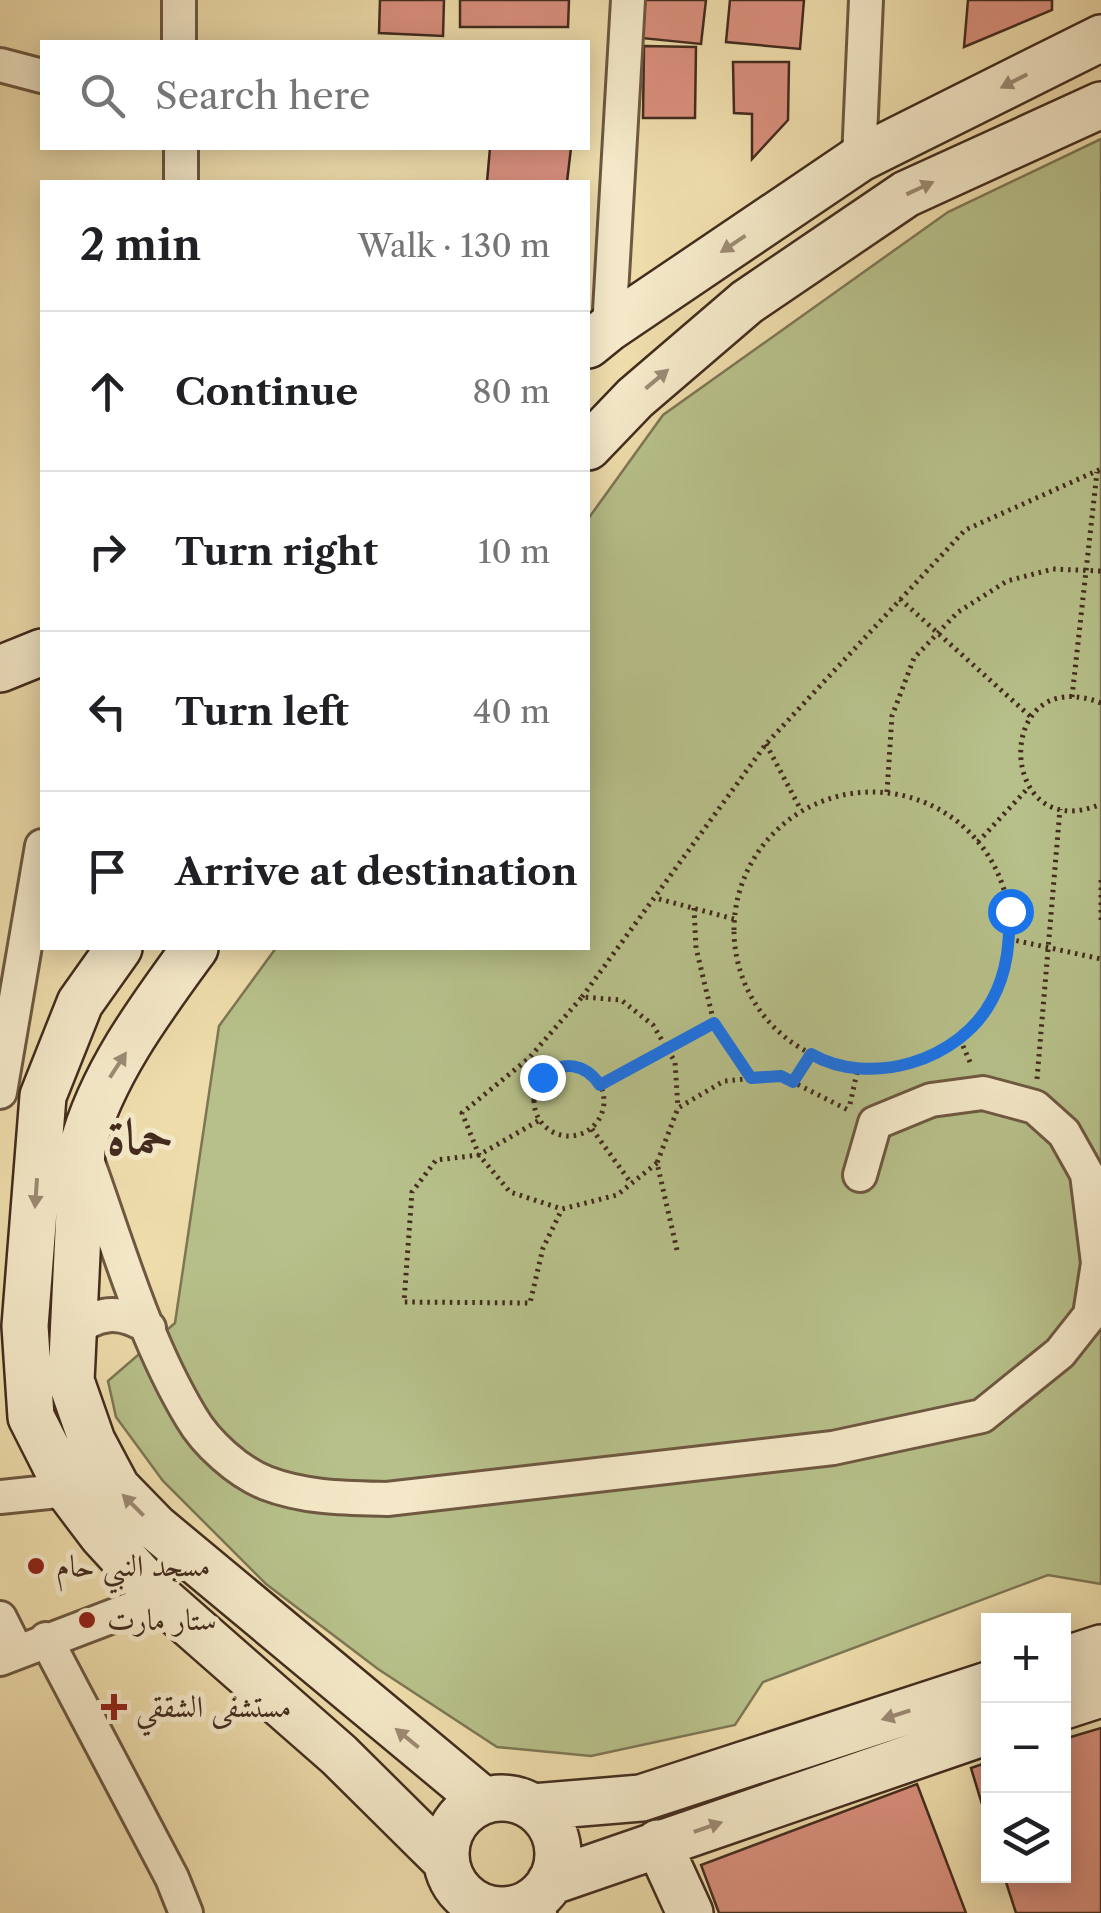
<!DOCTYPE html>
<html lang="en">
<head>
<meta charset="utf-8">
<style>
  body { margin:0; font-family:"Libre Caslon Text",Amiri,serif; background:#f2f2f2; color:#202124 }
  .controls { position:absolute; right:30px; bottom:30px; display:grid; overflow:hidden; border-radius:0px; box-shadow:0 5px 25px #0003 }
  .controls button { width:90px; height:90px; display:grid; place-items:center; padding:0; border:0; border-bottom:2px solid #e0e0e0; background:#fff; color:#202124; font:50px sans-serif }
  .stop { position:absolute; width:30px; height:30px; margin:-22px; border:8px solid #1a73e8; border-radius:50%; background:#fff }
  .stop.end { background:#1a73e8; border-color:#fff; box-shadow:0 2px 10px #0008 }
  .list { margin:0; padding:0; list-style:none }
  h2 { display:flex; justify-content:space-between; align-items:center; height:130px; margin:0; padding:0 40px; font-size:42px }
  h2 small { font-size:32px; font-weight:400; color:#757577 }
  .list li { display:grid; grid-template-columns:65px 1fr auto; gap:30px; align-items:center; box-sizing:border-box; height:160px; padding:0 40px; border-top:2px solid #e0e0e0 }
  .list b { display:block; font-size:38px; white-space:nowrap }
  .list em { font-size:32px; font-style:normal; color:#757577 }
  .icon { flex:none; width:55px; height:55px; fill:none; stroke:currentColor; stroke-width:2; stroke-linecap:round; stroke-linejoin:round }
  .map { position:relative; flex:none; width:1101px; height:1913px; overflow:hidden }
  .search { position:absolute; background:#fff; box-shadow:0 5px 25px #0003; left:40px; top:40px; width:550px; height:110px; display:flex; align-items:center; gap:25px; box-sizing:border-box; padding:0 35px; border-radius:0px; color:#757577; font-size:38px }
  .panel { position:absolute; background:#fff; box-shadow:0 5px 25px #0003; left:40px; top:180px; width:550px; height:770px; border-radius:0px }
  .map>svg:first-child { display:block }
  .green { fill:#b7c08a; stroke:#7d7654; stroke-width:2.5 }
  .building { fill:#d98f7d; stroke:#432c1e; stroke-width:2.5 }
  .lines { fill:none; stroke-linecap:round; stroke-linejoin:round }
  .minor-casing { stroke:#6e5841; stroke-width:38 }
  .secondary-casing { stroke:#432c1e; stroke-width:50 }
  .path { stroke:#432c1e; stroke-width:5; stroke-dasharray:2.5 5; stroke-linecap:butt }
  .minor { stroke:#f4e8c8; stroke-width:32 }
  .secondary { stroke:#f4e8c8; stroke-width:45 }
  .oneway { fill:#9c8a73 }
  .route { stroke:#1a73e8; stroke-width:12 }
  .poi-dot { fill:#8f2418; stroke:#f4e8c8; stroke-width:4 }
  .labels { text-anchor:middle; stroke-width:10; stroke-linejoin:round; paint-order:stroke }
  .poi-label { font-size:30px; fill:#432c1e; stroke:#f4e8c8; text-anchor:start }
  .town-label { font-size:50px; font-weight:bold; fill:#432c1e; stroke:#f4e8c8 }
</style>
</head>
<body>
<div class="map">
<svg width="1101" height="1913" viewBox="0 0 1101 1913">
  <rect width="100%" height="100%" fill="#eedcab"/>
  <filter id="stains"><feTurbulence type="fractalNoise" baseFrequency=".002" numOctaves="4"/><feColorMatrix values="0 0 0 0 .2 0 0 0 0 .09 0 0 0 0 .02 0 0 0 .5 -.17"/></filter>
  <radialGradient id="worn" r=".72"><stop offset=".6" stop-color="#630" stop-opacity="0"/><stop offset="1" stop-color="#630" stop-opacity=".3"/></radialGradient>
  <!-- green -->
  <path class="green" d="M1101 139V1584L1048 1575 763 1682 735 1725 591 1756 497 1747 378 1669 266 1584 163 1481 116 1417 108 1381 175 1323 219 1026 276 948H588V519L663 415 948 212Z"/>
  <!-- building -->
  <path class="building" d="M380 0H444L443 36 379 33Z
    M460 0H569L568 27H460Z
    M645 0H706L701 44 641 38Z
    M730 0H804L800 49 726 42Z
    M968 0H1052V10L964 47Z
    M644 46 696 47 695 118H643Z
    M733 62H789L788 120 752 159V114L734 113Z
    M490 148H571L567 182H487Z
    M1101 1728V1913H1016L1004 1876H1064V1739Z
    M988 1762V1824L971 1768Z
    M917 1784 966 1913H719L701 1865Z"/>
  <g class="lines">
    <!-- minor casing -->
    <g class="minor-casing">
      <path id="minor" d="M179 42V0
        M0 65 42 76
        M181 148V182
        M859 159 866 0
        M609 328 628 0
        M0 1092 42 846
        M87 1160C118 1246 144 1339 191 1417 206 1443 238 1472 266 1483 305 1498 346 1498 387 1499L833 1448 982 1416 1060 1353 1090 1315 1098 1263 1087 1174 1064 1133 1035 1107 983 1093 931 1100 875 1123 860 1175
        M71 1334C96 1311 121 1309 149 1328
        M0 1497 68 1490
        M0 1618 17 1652
        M46 1639 172 1878 186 1913
        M0 1659 160 1598
        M534 1899 540 1913"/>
    </g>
    <!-- secondary casing -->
    <g class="secondary-casing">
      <path id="secondary" d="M588 345 609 328 859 159 1101 38
        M588 447 635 398 747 302 906 194 1101 105
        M0 669 42 652
        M119 948 80 1003 43 1096 25 1326 31 1417 68 1490 102 1535 160 1598 339 1755 446 1861
        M195 948C151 1008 101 1075 82 1148L71 1381 92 1441 117 1488 155 1527 483 1800
        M1064 1660 1101 1648
        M1064 1706 1101 1694
        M446 1854a56 56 0 1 1 112 0a56 56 0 1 1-112 0Z
        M533 1807 641 1798 988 1685
        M658 1843 690 1913
        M550 1882 988 1731"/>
    </g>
    <!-- path -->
    <path class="path" d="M900 599 1031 717
      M1072 697 1097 472
      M1101 703C991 660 997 849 1101 804
      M766 744 801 810
      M734 930a138 138 0 1 1 276 0a138 138 0 1 1-276 0Z
      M887 792 892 716 914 658 958 612 1007 581 1053 569 1101 571
      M978 842 1029 787
      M1101 880V923
      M659 899 734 919
      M694 908 696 948 714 1023 751 1078
      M1009 939 1101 959
      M582 997 766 744 965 530 1101 469
      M960 1039 970 1062
      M530 1059 542 1077
      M534 1101a35 35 0 1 1 70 0a35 35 0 1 1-70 0Z
      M1037 1079 1060 809
      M793 1082 811 1054
      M600 1085 714 1023
      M850 1104 858 1068
      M538 1121 479 1155 436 1160 412 1192 404 1302 530 1303 543 1248 562 1209
      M592 1129 631 1183
      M657 1163 617 1195 562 1209 510 1192 479 1155 462 1113 529 1058 582 997 621 1000 653 1025 675 1062 678 1108
      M677 1250 657 1163 678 1108 724 1081 781 1076 850 1111"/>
    <!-- minor -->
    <use href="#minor" class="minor"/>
    <!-- secondary -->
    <use href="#secondary" class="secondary"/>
  </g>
  <!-- one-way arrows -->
  <defs><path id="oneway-solid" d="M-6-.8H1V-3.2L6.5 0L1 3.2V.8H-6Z" transform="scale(2.5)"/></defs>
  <g class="oneway">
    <use href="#oneway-solid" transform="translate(1014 81) rotate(153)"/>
    <use href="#oneway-solid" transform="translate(920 188) rotate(-25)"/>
    <use href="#oneway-solid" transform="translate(733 244) rotate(146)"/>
    <use href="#oneway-solid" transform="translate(657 379) rotate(-40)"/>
    <use href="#oneway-solid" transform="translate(118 1065) rotate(-57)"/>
    <use href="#oneway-solid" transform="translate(36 1193) rotate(94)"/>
    <use href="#oneway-solid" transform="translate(133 1505) rotate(-135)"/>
    <use href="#oneway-solid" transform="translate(896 1715) rotate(162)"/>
    <use href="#oneway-solid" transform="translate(407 1738) rotate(-141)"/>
    <use href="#oneway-solid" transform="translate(708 1827) rotate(-19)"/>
  </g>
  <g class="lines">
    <!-- route -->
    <path class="route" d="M542 1077C563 1060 585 1063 600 1085L714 1023 751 1078 781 1076 793 1082 811 1054C870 1088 960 1061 992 1000 1008 971 1009 943 1010 911"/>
  </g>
  <!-- markers -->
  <g class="poi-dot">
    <circle cx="36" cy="1566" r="10"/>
    <circle cx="87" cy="1620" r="10"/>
    <path d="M109 1692h10v10h10v10h-10v10h-10v-10h-10v-10h10z"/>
  </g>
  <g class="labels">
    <!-- poi labels -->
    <g class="poi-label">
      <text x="56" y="1576">مسجد النبي حام</text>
      <text x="107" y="1630">ستار مارت</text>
      <text x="136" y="1717">مستشفى الشققي</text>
    </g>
    <!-- town labels -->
    <g class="town-label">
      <text x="140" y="1154">حماة</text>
    </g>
  </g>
  <rect width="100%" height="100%" filter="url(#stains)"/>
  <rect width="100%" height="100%" fill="url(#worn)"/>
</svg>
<div class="controls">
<button>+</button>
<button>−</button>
<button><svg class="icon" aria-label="layers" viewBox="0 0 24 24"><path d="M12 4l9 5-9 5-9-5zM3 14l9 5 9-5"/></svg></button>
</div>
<div class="stop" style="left:1010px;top:911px"></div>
<div class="stop end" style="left:542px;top:1077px"></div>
<div class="search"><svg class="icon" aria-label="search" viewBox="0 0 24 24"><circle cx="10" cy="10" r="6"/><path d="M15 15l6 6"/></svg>Search here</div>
<section class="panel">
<h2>2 min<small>Walk · 130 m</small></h2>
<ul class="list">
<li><svg class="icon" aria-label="ahead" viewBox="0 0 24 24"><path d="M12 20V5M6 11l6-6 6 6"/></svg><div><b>Continue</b></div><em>80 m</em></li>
<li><svg class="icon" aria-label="right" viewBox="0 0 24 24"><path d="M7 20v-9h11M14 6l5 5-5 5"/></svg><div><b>Turn right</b></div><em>10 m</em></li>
<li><svg class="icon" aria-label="left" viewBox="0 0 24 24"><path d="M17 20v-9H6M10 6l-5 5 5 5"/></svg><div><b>Turn left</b></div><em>40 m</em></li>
<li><svg class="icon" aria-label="arrive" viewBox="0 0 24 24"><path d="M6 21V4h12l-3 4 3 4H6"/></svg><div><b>Arrive at destination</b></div></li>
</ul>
</section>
</div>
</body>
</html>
